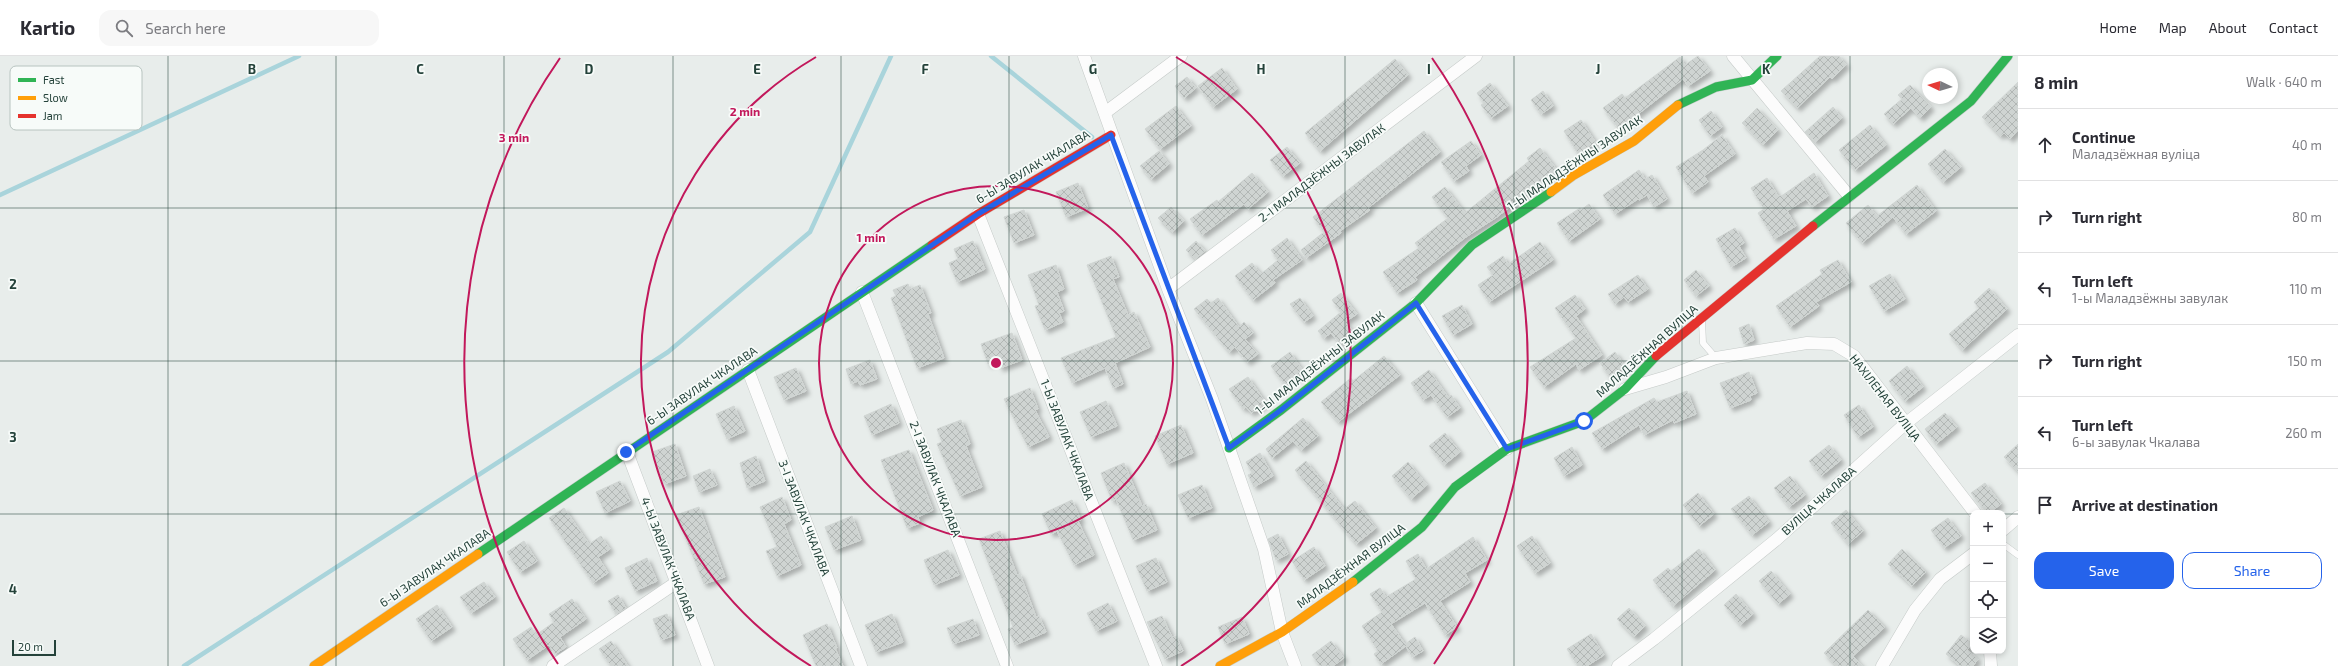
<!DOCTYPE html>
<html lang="en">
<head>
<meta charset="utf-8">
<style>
  body { margin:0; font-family:"Exo 2",sans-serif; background:#f7f7f7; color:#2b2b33 }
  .controls { position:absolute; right:12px; bottom:12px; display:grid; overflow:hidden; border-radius:8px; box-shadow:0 2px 6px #0003 }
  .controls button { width:36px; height:36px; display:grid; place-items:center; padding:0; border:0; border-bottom:1px solid #e1e1e2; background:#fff; color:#2b2b33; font:20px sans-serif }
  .compass { position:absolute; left:1922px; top:12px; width:36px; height:36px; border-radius:50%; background:#fff; box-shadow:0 2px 6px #0003; rotate:274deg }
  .scale { position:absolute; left:12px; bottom:10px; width:44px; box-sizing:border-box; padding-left:4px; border:2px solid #24423a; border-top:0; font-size:11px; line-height:14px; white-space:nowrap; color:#24423a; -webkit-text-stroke:3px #f7fbf9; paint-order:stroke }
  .stop { position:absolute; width:12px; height:12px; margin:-9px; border:3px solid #2563eb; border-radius:50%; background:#fff }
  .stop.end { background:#2563eb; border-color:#fff; box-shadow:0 1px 4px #0008 }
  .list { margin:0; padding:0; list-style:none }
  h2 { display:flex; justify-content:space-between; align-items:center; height:52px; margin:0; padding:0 16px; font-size:17px }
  h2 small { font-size:13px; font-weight:400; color:#7c7c81 }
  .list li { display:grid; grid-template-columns:26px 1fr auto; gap:12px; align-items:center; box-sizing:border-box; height:72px; padding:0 16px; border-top:1px solid #e1e1e2 }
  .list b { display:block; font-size:15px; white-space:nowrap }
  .list p { margin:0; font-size:13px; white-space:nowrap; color:#7c7c81 }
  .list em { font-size:13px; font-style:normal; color:#7c7c81 }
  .actions { display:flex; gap:8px; padding:12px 16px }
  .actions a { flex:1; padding:9px 0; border:1px solid #2563eb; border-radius:12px; text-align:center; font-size:14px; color:#2563eb }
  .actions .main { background:#2563eb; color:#fff }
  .icon { flex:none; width:22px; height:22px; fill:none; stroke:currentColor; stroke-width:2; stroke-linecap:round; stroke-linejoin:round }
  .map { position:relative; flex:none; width:2018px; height:610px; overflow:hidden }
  header { display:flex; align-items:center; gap:24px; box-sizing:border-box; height:56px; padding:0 20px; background:#fff; border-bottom:1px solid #e1e1e2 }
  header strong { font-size:19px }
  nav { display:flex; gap:22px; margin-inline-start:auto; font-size:14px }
  .search { width:280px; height:36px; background:#f7f7f7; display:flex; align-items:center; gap:10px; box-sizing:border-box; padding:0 14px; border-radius:12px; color:#7c7c81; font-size:15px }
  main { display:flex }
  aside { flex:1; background:#fff }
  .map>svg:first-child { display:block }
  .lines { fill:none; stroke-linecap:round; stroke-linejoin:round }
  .stream { stroke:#a9d4db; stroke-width:4.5 }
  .building { fill:url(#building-cross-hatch); stroke:#d1d6d4; filter:url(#shadow) }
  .lane-casing { stroke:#c5cac8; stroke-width:7 }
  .street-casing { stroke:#c5cac8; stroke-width:13 }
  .fast-casing { stroke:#c3cbc8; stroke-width:10 }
  .slow-casing { stroke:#c3cbc8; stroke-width:10 }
  .jam-casing { stroke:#c3cbc8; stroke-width:10 }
  .lane { stroke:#fcfcfc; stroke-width:6 }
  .street { stroke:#fcfcfc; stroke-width:12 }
  .fast { stroke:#30b455; stroke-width:9 }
  .slow { stroke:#ff9f0a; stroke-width:9 }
  .jam { stroke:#e5322d; stroke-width:9 }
  .route { stroke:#2563eb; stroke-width:5 }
  .grid { fill:none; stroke:#24423a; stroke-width:1; stroke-opacity:0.55 }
  .ring { fill:none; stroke:#c2185b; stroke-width:2 }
  .labels { text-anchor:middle; stroke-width:3.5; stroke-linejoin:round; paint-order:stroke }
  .street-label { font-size:12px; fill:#24423a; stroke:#f7fbf9 }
  .key { fill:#f7fbf9; stroke:#b8c4c0; stroke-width:1 }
  .key-label { font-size:11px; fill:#24423a }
  .grid-label { font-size:13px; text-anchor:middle; font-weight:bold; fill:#24423a; stroke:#f7fbf9; stroke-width:3.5; stroke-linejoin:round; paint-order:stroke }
  .centre { fill:#c2185b; stroke:#f7fbf9; stroke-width:2 }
  .ring-label { font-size:12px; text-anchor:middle; font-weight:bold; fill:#c2185b; stroke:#f7fbf9; stroke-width:3.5; stroke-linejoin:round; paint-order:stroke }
</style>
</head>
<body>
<header>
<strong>Kartio</strong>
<div class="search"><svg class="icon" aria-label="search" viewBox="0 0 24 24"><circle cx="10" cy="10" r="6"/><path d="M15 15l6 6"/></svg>Search here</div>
<nav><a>Home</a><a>Map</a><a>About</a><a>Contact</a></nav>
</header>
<main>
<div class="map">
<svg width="2018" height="610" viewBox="0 0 2018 610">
  <defs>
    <pattern id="building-cross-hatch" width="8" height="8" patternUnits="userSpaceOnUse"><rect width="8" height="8" fill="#cfd4d2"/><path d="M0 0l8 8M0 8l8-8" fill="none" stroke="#b2b7b5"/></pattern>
    <filter id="shadow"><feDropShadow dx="3.5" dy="3.5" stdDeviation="2" flood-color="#0004"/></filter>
  </defs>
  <rect width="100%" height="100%" fill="#e8edeb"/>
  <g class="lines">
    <!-- stream -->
    <path class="stream" d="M991 0 1092 81
      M0 139 299 0
      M184 610 668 296 810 176 891 0"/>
  </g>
  <!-- building -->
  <path class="building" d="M1698 0 1710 15 1688 30 1683 23 1619 73 1603 52 1622 38 1625 42 1680 1 1685 9Z
    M1820 0H1839L1846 9 1832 23 1830 21 1797 52 1781 35Z
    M1395 3 1408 19 1320 95 1305 77Z
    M1222 12 1237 33 1213 51 1198 30Z
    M1187 21 1196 32 1184 42 1175 30Z
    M2018 26V74L2010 83 2004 77 2000 80 1982 61Z
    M1490 27 1508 50 1491 62 1481 49 1484 47 1477 37Z
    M1910 29 1931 51 1920 62 1911 52 1893 68 1884 58 1902 43 1898 39Z
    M1543 35 1553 50 1541 58 1531 44Z
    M1176 50 1191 70 1160 93 1145 73Z
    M1833 51 1842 62 1815 86 1805 76Z
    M1757 52 1778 74 1763 89 1742 67Z
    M1711 55 1722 71 1710 80 1699 64Z
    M1581 64 1596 87 1578 98 1564 75Z
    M1870 69 1886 89 1855 114 1839 94Z
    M1424 75 1440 96 1368 152 1370 154 1340 175 1341 177 1306 202 1301 194 1324 176 1313 161Z
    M1722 79 1735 98 1704 120 1708 126 1692 137 1676 111 1703 94Z
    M1471 85 1481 99 1466 110 1469 115 1454 125 1441 106Z
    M1287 91 1300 107 1283 120 1270 104Z
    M1540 92 1557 114 1497 161 1466 181 1415 221 1417 224 1397 237 1383 216 1419 192 1415 187 1448 162 1432 141 1445 131 1465 157 1529 105 1527 102Z
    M1945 93 1961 111 1943 126 1928 108Z
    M1159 95 1169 108 1151 123 1140 110Z
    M1639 114 1645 123 1652 119 1667 143 1654 151 1647 139 1639 144 1638 143 1615 158 1603 139Z
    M1252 117 1268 136 1248 153 1244 148 1202 179 1190 163 1217 144 1218 146Z
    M1814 117 1828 140 1812 151 1806 143 1787 155 1796 170 1774 183 1758 157 1764 153 1751 132 1767 122 1778 140 1783 139Z
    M1078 127 1088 152 1066 161 1056 136Z
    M1917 129 1936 155 1906 178 1893 161 1862 187 1846 167 1868 149 1877 160Z
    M1589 148 1600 163 1569 185 1557 167 1580 152 1581 154Z
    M1171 151 1184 165 1172 176 1158 162Z
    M1024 154 1034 179 1014 187 1004 161Z
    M1735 172 1744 187 1739 190 1746 202 1731 211 1716 183Z
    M1287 182 1302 204 1273 224 1275 227 1253 244 1235 220 1252 207 1261 218 1278 204 1271 194Z
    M973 185 985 213 957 226 949 207 958 203 954 193Z
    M1196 185 1205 195 1195 203 1186 194Z
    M1540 186 1553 204 1489 246 1478 229 1493 219 1487 211 1503 200 1508 208Z
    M1111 200 1119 221 1113 223 1128 259 1134 256 1150 291 1115 307 1123 328 1113 332 1105 312 1072 327 1061 302 1116 281 1087 209Z
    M1838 204 1851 226 1816 246 1819 250 1790 271 1776 250 1822 218 1820 214Z
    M1056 209 1064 233 1057 236 1064 255 1059 257 1063 266 1045 274 1035 250 1039 249 1028 219Z
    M1696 214 1709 230 1696 240 1684 224Z
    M1890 218 1905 243 1884 255 1869 230Z
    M1638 219 1648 233 1628 246 1624 241 1615 248 1608 238Z
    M908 228 910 233 920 229 931 257 928 258 944 302 917 312 891 242 896 240 893 234Z
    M1989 232 2007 253 1962 294 1949 278 1979 252 1974 246Z
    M1341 237 1357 258 1345 266 1354 276 1340 288 1331 277 1324 282 1318 275 1341 256 1332 244Z
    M1575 239 1585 253 1576 260 1602 299 1579 314 1576 308 1544 331 1530 311 1576 282 1555 252Z
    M1218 242 1239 271 1244 266 1253 277 1245 283 1258 298 1247 306 1235 291 1229 296 1194 253 1207 243 1211 247Z
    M1300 242 1313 260 1304 266 1290 248Z
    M1462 249 1472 268 1453 279 1442 260Z
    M1749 268 1754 284 1744 288 1739 272Z
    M1012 277 1022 304 1000 312 998 305 988 308 981 288Z
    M1290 296 1303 315 1285 329 1271 310Z
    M1615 296 1625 310 1610 321 1600 307Z
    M1384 300 1400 319 1338 366 1321 346 1351 322 1353 325Z
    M870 304 877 323 860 329 858 325 851 328 846 313Z
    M1907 310 1923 331 1905 345 1889 325Z
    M796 312 806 335 784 344 774 321Z
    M1429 314 1448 341 1451 339 1460 352 1447 361 1431 339 1423 344 1411 327Z
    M1749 316 1757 337 1750 340 1751 344 1730 352 1720 327Z
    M1248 321 1266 347 1251 357 1246 351 1243 353 1229 333Z
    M1030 332 1038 353 1035 354 1049 381 1028 391 1004 343Z
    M1687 335 1696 358 1674 367 1673 364 1644 379 1639 369 1602 393 1592 377 1654 342 1657 346Z
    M1106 345 1117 370 1091 381 1080 356Z
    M891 348 899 367 872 379 864 360Z
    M1859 349 1873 371 1858 381 1844 359Z
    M734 350 745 375 727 383 716 358Z
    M1945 357 1957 371 1936 388 1925 373Z
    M1303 362 1318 380 1301 394 1293 385 1272 402 1266 393Z
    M961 364 970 388 966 390 982 431 960 440 937 388 942 386 937 373Z
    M1181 369 1193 397 1167 408 1155 380Z
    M1445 377 1460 396 1444 409 1429 390Z
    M675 388 686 420 664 428 652 396Z
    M2018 388V416L2004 401Z
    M1829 389 1841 404 1821 420 1809 405Z
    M1572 391 1582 409 1564 420 1554 402Z
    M909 394 933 454 918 461 920 467 907 472 881 404Z
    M1260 397 1273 420 1254 431 1248 419 1252 417 1246 406Z
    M756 400 765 425 747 432 740 407Z
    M1306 405 1344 453 1355 445 1376 472 1356 488 1295 414Z
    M1408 406 1427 429 1411 443 1392 420Z
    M1124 407 1142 450 1146 448 1157 474 1133 484 1116 443 1112 445 1101 417Z
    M710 413 717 429 699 436 693 420Z
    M1790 420 1805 439 1789 451 1774 432Z
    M620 425 630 445 605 457 596 436Z
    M1985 427 2001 448 1989 457H1987L1971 437Z
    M1202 429 1212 452 1188 462 1178 439Z
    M1698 437 1714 458 1699 470 1683 449Z
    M1749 440 1769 466 1752 479 1731 453Z
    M782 441 791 464 784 468 801 509 777 520 766 495 777 491 760 451Z
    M1072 444 1081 464 1078 465 1094 499 1074 509 1057 475 1051 478 1042 458Z
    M699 451 725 521 704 528 676 459Z
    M564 452 589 488 601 480 610 493 598 501 608 517 593 527 549 462Z
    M1846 454 1863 475 1848 488 1831 467Z
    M852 460 861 484 834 494 825 471Z
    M1948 462 1961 480 1944 492 1931 474Z
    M1000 475 1017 519 1020 518 1036 561 1039 560 1046 576 1015 589 1008 573 1013 571 979 483Z
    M1278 478 1288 498 1276 504 1268 483Z
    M1532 480 1550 507 1535 517 1517 490Z
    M1473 481 1487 504 1465 517 1470 526 1440 545 1457 571 1445 579 1425 547 1391 568 1405 588 1415 581 1423 595 1412 601 1406 590 1381 608 1374 598 1378 595 1362 570 1382 556 1370 538 1380 532 1386 541 1416 523 1406 505 1418 498 1426 513Z
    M524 485 537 505 520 516 507 496Z
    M1314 491 1325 510 1304 524 1292 505Z
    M1699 493 1715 514 1673 550 1653 524 1668 512 1671 515Z
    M1902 493 1926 516 1912 530 1888 508Z
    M948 494 959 519 934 529 924 504Z
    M647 502 657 525 635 535 625 512Z
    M1156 502 1167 526 1147 535 1136 510Z
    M1771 515 1790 538 1778 548 1759 525Z
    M484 526 495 541 471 557 460 541Z
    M1736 538 1753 558 1740 569 1724 549Z
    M618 539 626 552 616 558 608 545Z
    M572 543 586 563 560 581 566 591 555 598 549 589 527 604 513 583 531 571 536 579 554 566 549 558Z
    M1108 547 1117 565 1096 575 1087 557Z
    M437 549 452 571 431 585 416 563Z
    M1629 552 1645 570 1634 581 1617 563Z
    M1868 554 1885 571 1853 600 1862 610H1836L1824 597Z
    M667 558 675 579 661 584 653 563Z
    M892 558 903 586 876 596 865 569Z
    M1162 560 1172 581 1176 580 1183 595 1165 603 1147 566Z
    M1242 561 1249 578 1225 588 1218 571Z
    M973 563 979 579 953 588 947 572Z
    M827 568 837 592H835L843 610H816L803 579Z
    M1591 578 1604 599 1587 610H1578L1567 593Z
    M1961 579 1972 587 1967 594 1978 603 1973 610H1960L1946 598Z
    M611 585 628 610H611L599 593Z
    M1331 585 1344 602 1333 610H1320L1312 599Z"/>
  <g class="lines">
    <!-- lane casing -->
    <g class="lane-casing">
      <path id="lane" d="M1702 265 1703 287 1716 302
        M2003 488 2018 499"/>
    </g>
    <!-- street casing -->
    <g class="street-casing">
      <path id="street" d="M1084 0 1168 233 1212 343 1264 493 1282 576 1295 610
        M1733 0 1849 140
        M1106 56 1181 0
        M978 158 1156 610
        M1168 233 1476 0
        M862 236 1007 610
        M1416 247 1507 393
        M748 314 861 610
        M1625 333 1666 321 1716 302 1807 287 1834 288 1854 300 1975 457
        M627 396 708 610
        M2003 474 2018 461
        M1990 595 1991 610
        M553 610 677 526
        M1618 610 1654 583 1777 483 1905 368 2018 279
        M1882 610 1915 554 1940 523 1973 498"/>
    </g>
    <!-- fast casing -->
    <g class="fast-casing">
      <path id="fast" d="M1678 49 1716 31 1752 24 1777 0
        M1813 170 1971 45 2008 0
        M1229 392 1281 354 1416 247 1472 189 1551 136
        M478 498 932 189
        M1353 526 1422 471 1455 431 1507 393 1584 365 1625 333 1656 300"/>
    </g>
    <!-- slow casing -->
    <g class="slow-casing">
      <path id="slow" d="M1551 136 1574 119 1634 85 1678 49
        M314 610 478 498
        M1220 610 1282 576 1353 526"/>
    </g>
    <!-- jam casing -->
    <g class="jam-casing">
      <path id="jam" d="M932 189 978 158 1111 79
        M1656 300 1813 170"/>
    </g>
    <!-- lane -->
    <use href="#lane" class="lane"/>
    <!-- street -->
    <use href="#street" class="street"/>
    <!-- fast -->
    <use href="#fast" class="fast"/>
    <!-- slow -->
    <use href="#slow" class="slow"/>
    <!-- jam -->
    <use href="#jam" class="jam"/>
  </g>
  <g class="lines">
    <!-- route -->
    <path class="route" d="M626 396 978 158 1111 79 1229 392 1281 354 1416 247 1507 393 1584 365"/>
  </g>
  <!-- grid -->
  <path class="grid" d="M168 0V610M336 0V610M504 0V610M673 0V610M841 0V610M1009 0V610M1177 0V610M1345 0V610M1514 0V610M1682 0V610M1850 0V610M0 152H2018M0 305H2018M0 458H1973M2003 458H2018"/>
  <!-- distance rings -->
  <g class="ring">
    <circle cx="996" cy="307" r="177"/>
    <path d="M811 610A355 355 0 0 1 816 1M1176 1A355 355 0 0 1 1181 610"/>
    <path d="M558 608A532 532 0 0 1 560 2M1432 2A532 532 0 0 1 1434 608"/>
  </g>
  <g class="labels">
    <!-- street labels -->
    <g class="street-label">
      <text transform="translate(1575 107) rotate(-34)" y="4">1-Ы МАЛАДЗЁЖНЫ ЗАВУЛАК</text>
      <text transform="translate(1033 111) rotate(-31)" y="4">6-Ы ЗАВУЛАК ЧКАЛАВА</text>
      <text transform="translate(1322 117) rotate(-37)" y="4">2-І МАЛАДЗЁЖНЫ ЗАВУЛАК</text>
      <text transform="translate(1647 295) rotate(-42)" y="4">МАЛАДЗЁЖНАЯ ВУЛІЦА</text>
      <text transform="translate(1320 307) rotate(-38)" y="4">1-Ы МАЛАДЗЁЖНЫ ЗАВУЛАК</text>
      <text transform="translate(702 330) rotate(-34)" y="4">6-Ы ЗАВУЛАК ЧКАЛАВА</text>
      <text transform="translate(1885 342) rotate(52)" y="4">НАХІЛЕНАЯ ВУЛІЦА</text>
      <text transform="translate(1067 384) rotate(69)" y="4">1-Ы ЗАВУЛАК ЧКАЛАВА</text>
      <text transform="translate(935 423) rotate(69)" y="4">2-І ЗАВУЛАК ЧКАЛАВА</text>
      <text transform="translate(1819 445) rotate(-42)" y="4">ВУЛІЦА ЧКАЛАВА</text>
      <text transform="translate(804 462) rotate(69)" y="4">3-І ЗАВУЛАК ЧКАЛАВА</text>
      <text transform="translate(668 503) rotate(69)" y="4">4-Ы ЗАВУЛАК ЧКАЛАВА</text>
      <text transform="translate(1351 510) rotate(-37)" y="4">МАЛАДЗЁЖНАЯ ВУЛІЦА</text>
      <text transform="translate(435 512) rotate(-34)" y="4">6-Ы ЗАВУЛАК ЧКАЛАВА</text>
    </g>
  </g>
  <!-- legend -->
  <rect x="10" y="10" width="132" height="64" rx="6" class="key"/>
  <rect x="18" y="22" width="18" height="4" fill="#30b455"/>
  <rect x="18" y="40" width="18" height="4" fill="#ff9f0a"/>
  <rect x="18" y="58" width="18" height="4" fill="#e5322d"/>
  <g class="key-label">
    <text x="43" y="28">Fast</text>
    <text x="43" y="46">Slow</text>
    <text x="43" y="64">Jam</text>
  </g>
  <g class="grid-label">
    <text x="252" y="18">B</text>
    <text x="420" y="18">C</text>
    <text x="589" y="18">D</text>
    <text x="757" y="18">E</text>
    <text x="925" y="18">F</text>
    <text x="1093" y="18">G</text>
    <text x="1261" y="18">H</text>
    <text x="1429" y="18">I</text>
    <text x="1598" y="18">J</text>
    <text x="1766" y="18">K</text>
    <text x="13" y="233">2</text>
    <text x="13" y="386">3</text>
    <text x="13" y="538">4</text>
  </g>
  <circle cx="996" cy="307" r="6" class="centre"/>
  <g class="ring-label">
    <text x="745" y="60">2 min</text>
    <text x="514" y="86">3 min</text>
    <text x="871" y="186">1 min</text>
  </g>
</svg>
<div class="controls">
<button>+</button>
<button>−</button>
<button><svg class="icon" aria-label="locate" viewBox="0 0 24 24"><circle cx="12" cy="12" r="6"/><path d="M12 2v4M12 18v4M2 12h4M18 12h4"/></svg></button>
<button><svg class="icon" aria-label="layers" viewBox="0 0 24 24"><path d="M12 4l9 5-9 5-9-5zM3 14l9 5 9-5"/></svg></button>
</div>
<svg class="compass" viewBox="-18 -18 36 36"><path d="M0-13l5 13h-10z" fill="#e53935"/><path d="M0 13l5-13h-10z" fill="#7c7c81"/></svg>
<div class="scale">20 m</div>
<div class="stop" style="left:1584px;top:365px"></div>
<div class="stop end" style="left:626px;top:396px"></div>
</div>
<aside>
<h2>8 min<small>Walk · 640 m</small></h2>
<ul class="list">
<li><svg class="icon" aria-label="ahead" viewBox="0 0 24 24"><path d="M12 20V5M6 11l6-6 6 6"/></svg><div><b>Continue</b><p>Маладзёжная вуліца</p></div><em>40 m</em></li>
<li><svg class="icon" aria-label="right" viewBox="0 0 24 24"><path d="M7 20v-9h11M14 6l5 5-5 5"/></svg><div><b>Turn right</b></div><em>80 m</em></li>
<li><svg class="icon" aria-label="left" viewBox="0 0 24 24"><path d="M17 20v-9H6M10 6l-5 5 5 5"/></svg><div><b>Turn left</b><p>1-ы Маладзёжны завулак</p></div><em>110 m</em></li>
<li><svg class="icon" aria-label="right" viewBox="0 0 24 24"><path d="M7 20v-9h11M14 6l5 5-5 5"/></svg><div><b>Turn right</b></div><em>150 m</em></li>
<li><svg class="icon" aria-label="left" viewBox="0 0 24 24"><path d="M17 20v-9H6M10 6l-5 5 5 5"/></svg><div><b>Turn left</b><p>6-ы завулак Чкалава</p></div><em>260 m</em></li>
<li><svg class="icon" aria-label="arrive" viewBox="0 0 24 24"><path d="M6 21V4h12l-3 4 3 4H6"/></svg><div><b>Arrive at destination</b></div></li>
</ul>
<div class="actions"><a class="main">Save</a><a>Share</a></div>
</aside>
</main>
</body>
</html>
